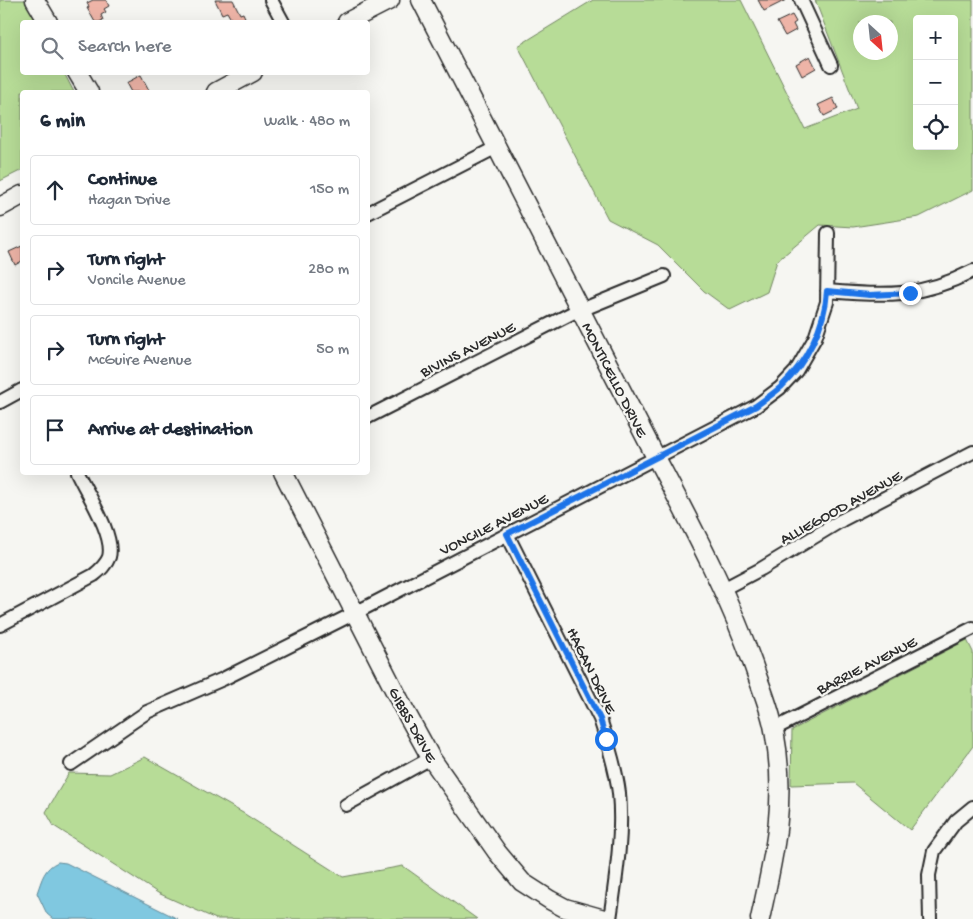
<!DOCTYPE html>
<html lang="en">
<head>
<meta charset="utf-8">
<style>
  body { margin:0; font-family:"Gochi Hand",sans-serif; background:#f6f6f7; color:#1f2937 }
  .controls { position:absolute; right:15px; top:15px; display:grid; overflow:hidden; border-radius:5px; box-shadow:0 5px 20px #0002 }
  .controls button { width:45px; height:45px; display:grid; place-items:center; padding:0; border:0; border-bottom:1px solid #e0e1e3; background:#fff; color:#1f2937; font:25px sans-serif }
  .compass { position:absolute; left:853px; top:15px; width:45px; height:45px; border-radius:50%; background:#fff; box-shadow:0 5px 20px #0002; rotate:153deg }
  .stop { position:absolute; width:15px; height:15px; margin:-11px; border:4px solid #1a73e8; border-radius:50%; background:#fff }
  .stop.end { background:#1a73e8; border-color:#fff; box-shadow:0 1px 5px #0008 }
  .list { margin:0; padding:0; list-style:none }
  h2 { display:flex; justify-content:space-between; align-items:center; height:65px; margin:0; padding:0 20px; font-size:21px }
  h2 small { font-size:16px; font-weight:400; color:#747a83 }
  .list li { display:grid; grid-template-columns:32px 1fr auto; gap:15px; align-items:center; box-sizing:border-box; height:70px; margin:0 10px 10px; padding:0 10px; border:1px solid #e0e1e3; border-radius:5px }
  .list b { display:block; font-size:19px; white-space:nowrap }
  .list p { margin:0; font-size:16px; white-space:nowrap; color:#747a83 }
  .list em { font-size:16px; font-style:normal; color:#747a83 }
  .icon { flex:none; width:28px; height:28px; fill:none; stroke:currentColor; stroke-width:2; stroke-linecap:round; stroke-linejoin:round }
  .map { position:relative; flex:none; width:973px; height:919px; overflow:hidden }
  .search { position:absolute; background:#fff; box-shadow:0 5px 20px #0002; left:20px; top:20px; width:350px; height:55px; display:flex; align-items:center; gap:12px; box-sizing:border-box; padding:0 18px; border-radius:5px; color:#747a83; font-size:19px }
  .panel { position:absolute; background:#fff; box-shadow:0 5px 20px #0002; left:20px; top:90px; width:350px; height:385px; border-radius:5px }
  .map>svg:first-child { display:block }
  .green { fill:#b7dc97; stroke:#718461; fill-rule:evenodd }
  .water { fill:#80c8e0; stroke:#5e8998 }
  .building { fill:#eeb4a7; stroke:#2b2b2b }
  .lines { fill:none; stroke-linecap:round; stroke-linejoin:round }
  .street-casing { stroke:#2b2b2b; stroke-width:16 }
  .secondary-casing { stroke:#2b2b2b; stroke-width:21 }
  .street { stroke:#f6f6f2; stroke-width:12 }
  .secondary { stroke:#f6f6f2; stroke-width:18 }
  .route { stroke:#1a73e8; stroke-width:6 }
  .labels { text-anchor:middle; stroke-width:4.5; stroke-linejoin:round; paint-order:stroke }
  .street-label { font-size:16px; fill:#2b2b2b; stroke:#f6f6f2 }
</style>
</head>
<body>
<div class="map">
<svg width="973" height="919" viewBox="0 0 973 919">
  <rect width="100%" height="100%" fill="#f6f6f2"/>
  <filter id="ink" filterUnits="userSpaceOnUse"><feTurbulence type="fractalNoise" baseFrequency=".02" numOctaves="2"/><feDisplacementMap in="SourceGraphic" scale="10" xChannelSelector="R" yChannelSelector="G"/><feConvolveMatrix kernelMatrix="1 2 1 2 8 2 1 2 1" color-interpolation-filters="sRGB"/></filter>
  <g filter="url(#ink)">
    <!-- green -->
    <path class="green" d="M0 0H29L40 22H22V72L64 73 74 92H22V170L0 181Z
      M593 0H741L805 129 857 109 815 0H973V190L919 217 853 227 820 225 777 261 767 292 730 310 704 291 658 245 608 219 518 46ZM917 19H954V146H917ZM860 22H890V52H860Z
      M967 640 973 652V746L910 830 853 783 791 785 792 730Z
      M145 757 243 813 343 877 403 866 477 919H216L158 893 54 826 46 812 69 773 110 774Z"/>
    <!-- water -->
    <path class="water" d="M58 862 66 863 178 919H53L47 914 37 893C42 879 44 868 58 862Z"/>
    <!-- building -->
    <path class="building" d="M93 0H106L109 6 104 9 106 12 101 15 103 20 99 22H95L87 8 89 7 87 3Z
      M215 0H233L240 14 243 13 247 22H224L231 19 227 12 222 14Z
      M758 0H786L764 11Z
      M792 15 796 22 793 24 796 30 785 36 777 22Z
      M810 56 816 68 802 76 796 64Z
      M141 75 150 92H131L126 83Z
      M833 98 838 109 824 116 818 105Z
      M22 246V261L15 265 9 252Z"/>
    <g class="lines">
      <!-- street casing -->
      <g class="street-casing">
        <path id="street" d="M271 0 283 22
          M801 0 831 65
          M368 213 497 147
          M827 291C883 296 921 298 973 271
          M581 310 664 276
          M0 402 22 390
          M368 417 580 309
          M507 534 600 719C608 743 616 768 619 793 623 835 616 877 610 919
          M723 589 761 569 842 520 973 452
          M0 625 94 575C100 570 106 565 109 557 115 535 86 492 77 472
          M774 729 973 628
          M71 764 147 712 223 679 355 613 756 406 780 388 796 371 815 338 827 302 828 233
          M346 805 431 758
          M930 919 929 875 934 851 956 821 973 807"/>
      </g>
      <!-- secondary casing -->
      <g class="secondary-casing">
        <path id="secondary" d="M35 0 48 22
          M421 0C497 148 574 296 649 444 687 517 727 590 754 667 761 688 770 708 774 730 787 798 775 853 760 919
          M347 22 390 0
          M77 72 89 92
          M216 92 253 72
          M0 207 22 195
          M283 472 403 707 431 758 497 852 522 882 550 900 565 908 604 919"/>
      </g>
      <!-- street -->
      <use href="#street" class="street"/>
      <!-- secondary -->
      <use href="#secondary" class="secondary"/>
    </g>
  </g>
  <g class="lines" filter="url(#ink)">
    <!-- route -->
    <path class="route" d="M606 739 600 719 507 534 756 406C764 400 773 394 781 387 806 363 825 326 827 291L870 295 910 293"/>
  </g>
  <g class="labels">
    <!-- street labels -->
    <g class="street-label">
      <text transform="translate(467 348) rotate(-27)" y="6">BIVINS AVENUE</text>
      <text transform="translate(616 379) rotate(63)" y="6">MONTICELLO DRIVE</text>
      <text transform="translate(840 506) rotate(-29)" y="6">ALLIEGOOD AVENUE</text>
      <text transform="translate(493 523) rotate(-27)" y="6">VONCILE AVENUE</text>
      <text transform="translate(866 664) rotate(-27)" y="6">BARRIE AVENUE</text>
      <text transform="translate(593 670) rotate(64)" y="6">HAGAN DRIVE</text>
      <text transform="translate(414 724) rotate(61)" y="6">GIBBS DRIVE</text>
    </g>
  </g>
</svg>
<div class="controls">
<button>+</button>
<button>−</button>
<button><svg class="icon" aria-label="locate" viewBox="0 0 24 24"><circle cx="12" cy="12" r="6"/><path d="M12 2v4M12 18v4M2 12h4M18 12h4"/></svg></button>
</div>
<svg class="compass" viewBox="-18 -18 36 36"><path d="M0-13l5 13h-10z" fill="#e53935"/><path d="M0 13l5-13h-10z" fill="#747a83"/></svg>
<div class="stop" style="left:606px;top:739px"></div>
<div class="stop end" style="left:910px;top:293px"></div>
<div class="search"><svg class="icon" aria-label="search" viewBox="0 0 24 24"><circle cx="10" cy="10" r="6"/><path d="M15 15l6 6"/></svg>Search here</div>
<section class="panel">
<h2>6 min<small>Walk · 480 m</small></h2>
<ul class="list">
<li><svg class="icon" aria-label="ahead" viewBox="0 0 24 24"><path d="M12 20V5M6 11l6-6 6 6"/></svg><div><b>Continue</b><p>Hagan Drive</p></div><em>150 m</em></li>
<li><svg class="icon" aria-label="right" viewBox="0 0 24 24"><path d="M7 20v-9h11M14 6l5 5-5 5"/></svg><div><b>Turn right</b><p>Voncile Avenue</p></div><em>280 m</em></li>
<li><svg class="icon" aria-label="right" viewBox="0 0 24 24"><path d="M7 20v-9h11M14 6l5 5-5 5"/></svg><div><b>Turn right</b><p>McGuire Avenue</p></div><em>50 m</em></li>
<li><svg class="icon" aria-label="arrive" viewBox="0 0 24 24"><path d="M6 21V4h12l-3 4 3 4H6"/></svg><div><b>Arrive at destination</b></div></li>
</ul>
</section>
</div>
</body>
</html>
